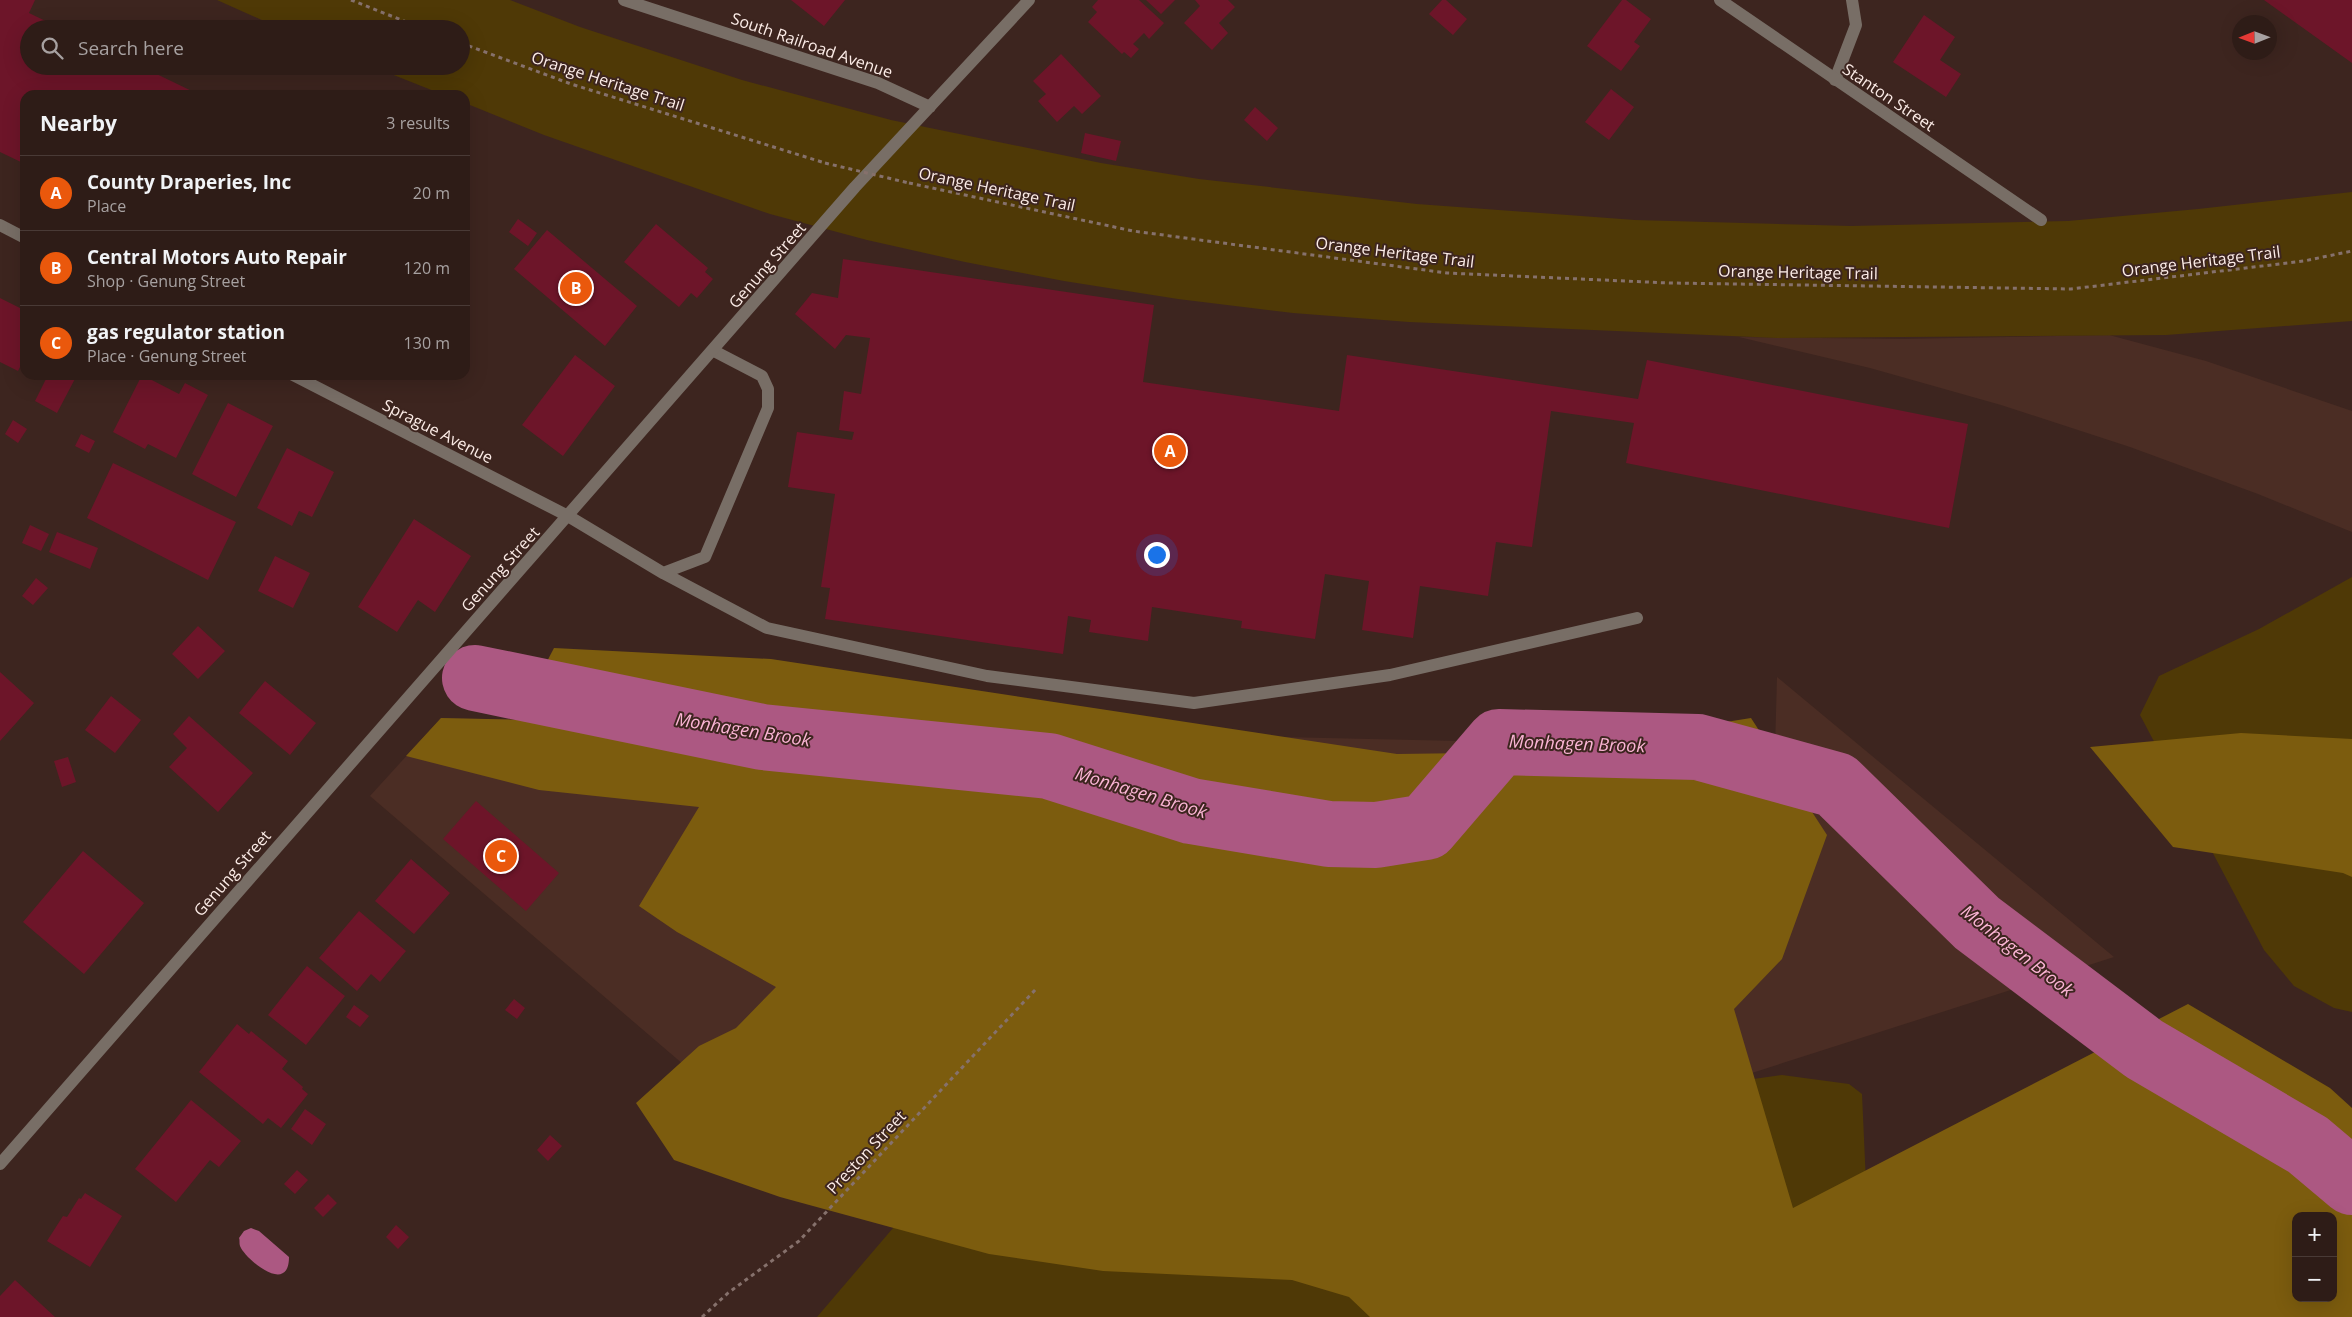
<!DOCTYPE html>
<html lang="en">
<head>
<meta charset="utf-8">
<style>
  body { margin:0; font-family:"Open Sans",sans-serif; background:#362520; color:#f1f3f6 }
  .controls { position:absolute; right:15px; bottom:15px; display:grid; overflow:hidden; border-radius:10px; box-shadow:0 5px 20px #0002 }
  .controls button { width:45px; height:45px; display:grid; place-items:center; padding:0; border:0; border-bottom:1px solid #493a36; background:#2e1c17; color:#f1f3f6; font:25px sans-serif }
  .compass { position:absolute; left:2232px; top:15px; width:45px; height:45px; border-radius:50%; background:#2e1c17; box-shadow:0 5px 20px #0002; rotate:269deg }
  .you { position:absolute; left:1156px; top:554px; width:18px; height:18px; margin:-12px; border:4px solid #fff; border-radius:50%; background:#1a73e8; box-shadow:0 0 0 8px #1a73e833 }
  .badge { display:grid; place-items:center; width:32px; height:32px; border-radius:50%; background:#ea580c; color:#fff; font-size:16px; font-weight:700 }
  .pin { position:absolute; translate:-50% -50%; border:2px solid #fff; box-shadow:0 1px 5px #0006 }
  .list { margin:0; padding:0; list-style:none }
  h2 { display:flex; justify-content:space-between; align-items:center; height:65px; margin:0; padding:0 20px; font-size:21px }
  h2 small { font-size:16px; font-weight:400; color:#a7a1a1 }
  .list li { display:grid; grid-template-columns:32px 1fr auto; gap:15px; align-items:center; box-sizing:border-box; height:75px; padding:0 20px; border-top:1px solid #493a36 }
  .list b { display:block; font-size:19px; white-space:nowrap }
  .list p { margin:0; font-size:16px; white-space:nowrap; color:#a7a1a1 }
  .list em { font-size:16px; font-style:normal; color:#a7a1a1 }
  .icon { flex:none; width:28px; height:28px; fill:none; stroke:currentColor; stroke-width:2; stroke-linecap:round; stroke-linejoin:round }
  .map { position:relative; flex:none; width:2352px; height:1317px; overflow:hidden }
  .search { position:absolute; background:#2e1c17; box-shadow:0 5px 20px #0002; left:20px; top:20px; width:450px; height:55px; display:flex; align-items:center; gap:12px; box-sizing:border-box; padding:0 18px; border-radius:28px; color:#a7a1a1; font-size:19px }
  .panel { position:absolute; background:#2e1c17; box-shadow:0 5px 20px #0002; left:20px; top:90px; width:450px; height:290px; border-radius:15px }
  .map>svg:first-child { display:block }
  .built { fill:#4b2d24 }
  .green { fill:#4f3906 }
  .forest { fill:#7c5c0e; fill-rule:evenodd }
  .water { fill:#ac5882 }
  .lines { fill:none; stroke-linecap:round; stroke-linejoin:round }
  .river { stroke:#ac5882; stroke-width:66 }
  .building { fill:#6d1529 }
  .path { stroke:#86716c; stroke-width:3; stroke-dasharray:4 4; stroke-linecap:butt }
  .lane { stroke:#786e66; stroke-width:12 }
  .street { stroke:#786e66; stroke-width:12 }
  .path-bridge { stroke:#86716c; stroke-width:3; stroke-dasharray:4 4; stroke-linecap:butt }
  .labels { text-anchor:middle; stroke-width:4; stroke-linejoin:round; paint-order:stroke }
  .street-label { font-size:16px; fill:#fcece7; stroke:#3d251f }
  .water-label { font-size:18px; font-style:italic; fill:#fbb5d5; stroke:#3d251f }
</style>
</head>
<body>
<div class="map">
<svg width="2352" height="1317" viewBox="0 0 2352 1317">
  <rect width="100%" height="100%" fill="#3d251f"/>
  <!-- built -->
  <path class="built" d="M2109 335 2206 361 2352 411V532L2258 494 2130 447 2001 405 1870 368 1739 337 1903 339Z
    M1777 677 2114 957 1455 1168 823 1184 370 796 441 718 1775 748Z"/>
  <!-- green -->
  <path class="green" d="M217 0H510L580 27 742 80 891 120 1101 163 1199 179 1417 204 1635 220 1851 226 2068 221 2198 209 2352 192V321L2166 335 1777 338 1409 322 1293 313 1178 299 1064 281 965 262 867 240 770 214 544 135 465 103V95H444L371 66H461V29H282Z
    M2352 577V1012L2334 1008 2294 986 2264 950 2140 715 2159 676 2259 629Z
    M1081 1008 1587 1317H817Z
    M1782 1075 1849 1084 1862 1094 1872 1317 1703 1086Z"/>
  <!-- forest -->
  <path class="forest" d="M554 648 771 659 1397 754 1537 752 1751 718 1827 835 1782 959 1734 1009 1793 1208 2188 1004 2330 1088 2352 1108V1317H1370L1349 1297 1292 1280 1103 1271 989 1254 780 1197 674 1160 636 1103 699 1046 736 1028 776 987 677 932 639 906 699 807 539 790 406 756 441 718 576 721 532 690ZM2296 1216H2333V1298H2296Z
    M2241 733 2352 739V877L2343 873 2173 847 2090 747Z"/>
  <!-- water -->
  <path class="water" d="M251 1228 259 1231 289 1257C289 1296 245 1259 240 1246 239 1243 240 1240 239 1238L244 1231Z"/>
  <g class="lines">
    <!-- river -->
    <path class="river" d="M475 678 762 737 1049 766 1191 811 1329 834 1376 835 1426 827 1499 742 1698 747 1836 785 1977 923 2144 1049 2308 1145 2352 1182"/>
  </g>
  <!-- building -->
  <path class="building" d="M0 0H35L29 13 62 29H29V66H140L200 95H25V164L0 152Z
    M791 0H845L824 26Z
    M1098 0H1139L1164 23 1149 39 1144 33 1133 44 1139 49 1131 58 1124 52 1122 54 1088 22 1097 12 1092 7Z
    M1146 0H1175L1161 14Z
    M1195 0H1228L1235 7 1219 23 1228 33 1212 50 1184 23 1200 6Z
    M1442 0H1446L1467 19 1453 35 1429 14Z
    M1622 0H1626L1651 19 1634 42 1640 46 1621 71 1587 46Z
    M2264 0H2352V63Z
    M1924 15 1955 37 1940 60 1961 74 1946 97 1893 62Z
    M1061 54 1101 96 1082 114 1074 106 1057 122 1038 101 1046 94 1033 81Z
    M1611 89 1634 107 1609 140 1585 122Z
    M1255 107 1278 128 1267 141 1244 120Z
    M1085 133 1121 141 1116 161 1081 153Z
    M518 219 537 233 528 246 509 232Z
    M656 224 708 268 705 272 713 279 697 298 691 293 679 307 624 262Z
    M547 230 637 306 605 346 514 269Z
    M843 259 1154 305 1143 382 1339 411 1347 355 1638 399 1647 360 1968 424 1949 528 1626 463 1634 423 1551 411 1532 547 1496 542 1488 596 1420 586 1413 638 1362 630 1369 581 1325 574 1315 639 1241 628 1242 621 1152 607 1148 641 1089 632 1091 620 1068 616 1063 654 825 619 830 588 821 587 835 494 788 487 797 432 852 440 854 432 839 430 844 391 861 394 870 338 846 335 835 349 795 314 812 293 838 298Z
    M0 298 20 308 23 303 25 304V357L18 371 0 362Z
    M575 355 615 386 563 456 522 425Z
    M48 375H77L57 413 35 401Z
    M142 375 179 394 185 383 208 395 176 458 148 444 145 449 113 432Z
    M228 403 273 426 236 497 192 474Z
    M13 420 27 429 18 443 5 434Z
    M81 434 95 441 89 453 75 446Z
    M287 448 334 472 312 517 299 511 292 526 257 508Z
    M113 463 236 522 208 580 87 518Z
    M414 519 471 556 435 612 418 600 397 632 358 607Z
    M30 525 49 534 41 551 22 543Z
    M57 532 98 548 90 569 49 552Z
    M275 556 310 573 293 608 258 591Z
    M36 578 48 588 33 605 22 596Z
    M198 626 225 651 198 679 172 654Z
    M0 672 34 703 0 741Z
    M265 681 316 723 290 755 239 713Z
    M111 696 141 720 115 753 85 730Z
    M189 716 253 773 218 812 169 767 187 748 173 734Z
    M68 757 76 782 62 787 54 761Z
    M476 801 559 873 526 911 443 839Z
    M83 851 144 903 84 974 23 922Z
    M411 859 450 893 414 934 375 901Z
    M359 911 406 951 380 982 371 974 357 991 319 958Z
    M307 966 345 996 306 1045 268 1015Z
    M514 999 525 1008 517 1019 505 1010Z
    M354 1005 369 1016 360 1027 346 1017Z
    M237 1024 249 1034 251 1031 288 1061 282 1069 303 1087 302 1089 308 1094 281 1128 268 1118 263 1124 199 1072Z
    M191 1100 241 1141 219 1167 210 1160 176 1202 135 1169Z
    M305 1109 326 1124 312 1145 291 1129Z
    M550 1135 562 1146 548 1161 537 1150Z
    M297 1170 308 1180 295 1194 284 1184Z
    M85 1193 122 1216 90 1267 47 1241 63 1216 67 1217 79 1198 81 1199Z
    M328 1194 337 1203 323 1217 314 1208Z
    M396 1225 409 1237 398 1249 386 1237Z
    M15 1280 55 1317H0V1296Z"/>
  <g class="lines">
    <!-- path -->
    <path class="path" d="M351 0 424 29
      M461 43 571 84 825 163
      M909 183 1133 231 1447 273 1669 283 2071 289 2304 261 2352 251
      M702 1317 728 1293 799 1241 1036 989"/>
    <!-- lane -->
    <path class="lane" d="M1835 80 1856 25 1852 0
      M568 516 663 573 705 557 768 408V389L762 376 714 351
      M663 573 767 628 987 676 1194 703 1390 675 1637 618"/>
    <!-- street -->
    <path class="street" d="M624 0 878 83 930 107
      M1720 0 2041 220
      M0 225 25 238
      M293 375 568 516
      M0 1164 855 187 1029 0"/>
    <!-- path-bridge -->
    <path class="path-bridge" d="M825 163 909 183"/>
  </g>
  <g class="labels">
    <!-- street labels -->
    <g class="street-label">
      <text transform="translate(812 45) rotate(19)" y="6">South Railroad Avenue</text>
      <text transform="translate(608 81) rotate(18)" y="6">Orange Heritage Trail</text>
      <text transform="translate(1889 97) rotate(34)" y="6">Stanton Street</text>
      <text transform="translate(997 189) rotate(12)" y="6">Orange Heritage Trail</text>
      <text transform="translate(1395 252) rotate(7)" y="6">Orange Heritage Trail</text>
      <text transform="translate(2201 261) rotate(-7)" y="6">Orange Heritage Trail</text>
      <text transform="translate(767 265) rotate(-49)" y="6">Genung Street</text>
      <text transform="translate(1798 272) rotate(1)" y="6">Orange Heritage Trail</text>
      <text transform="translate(438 431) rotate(27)" y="6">Sprague Avenue</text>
      <text transform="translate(500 569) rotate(-48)" y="6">Genung Street</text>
      <text transform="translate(232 873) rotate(-49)" y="6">Genung Street</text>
      <text transform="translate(866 1152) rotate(-47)" y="6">Preston Street</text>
    </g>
    <!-- water labels -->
    <g class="water-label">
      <text transform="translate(743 730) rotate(9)" y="6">Monhagen Brook</text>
      <text transform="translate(1577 744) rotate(2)" y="6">Monhagen Brook</text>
      <text transform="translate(1141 793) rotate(17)" y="6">Monhagen Brook</text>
      <text transform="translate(2017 951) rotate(38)" y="6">Monhagen Brook</text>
    </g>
  </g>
</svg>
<div class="controls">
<button>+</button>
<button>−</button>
</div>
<svg class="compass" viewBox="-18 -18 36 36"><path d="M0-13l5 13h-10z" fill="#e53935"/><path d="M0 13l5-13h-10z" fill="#a7a1a1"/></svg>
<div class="you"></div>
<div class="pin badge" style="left:1170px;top:451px">A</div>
<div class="pin badge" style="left:576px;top:288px">B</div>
<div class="pin badge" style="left:501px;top:856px">C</div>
<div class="search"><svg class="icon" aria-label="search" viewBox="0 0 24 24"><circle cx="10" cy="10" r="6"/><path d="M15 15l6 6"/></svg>Search here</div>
<section class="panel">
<h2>Nearby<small>3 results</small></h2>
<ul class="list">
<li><span class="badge">A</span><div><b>County Draperies, Inc</b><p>Place</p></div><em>20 m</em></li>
<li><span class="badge">B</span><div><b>Central Motors Auto Repair</b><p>Shop · Genung Street</p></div><em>120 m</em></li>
<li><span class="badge">C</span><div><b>gas regulator station</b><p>Place · Genung Street</p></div><em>130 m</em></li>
</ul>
</section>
</div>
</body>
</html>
